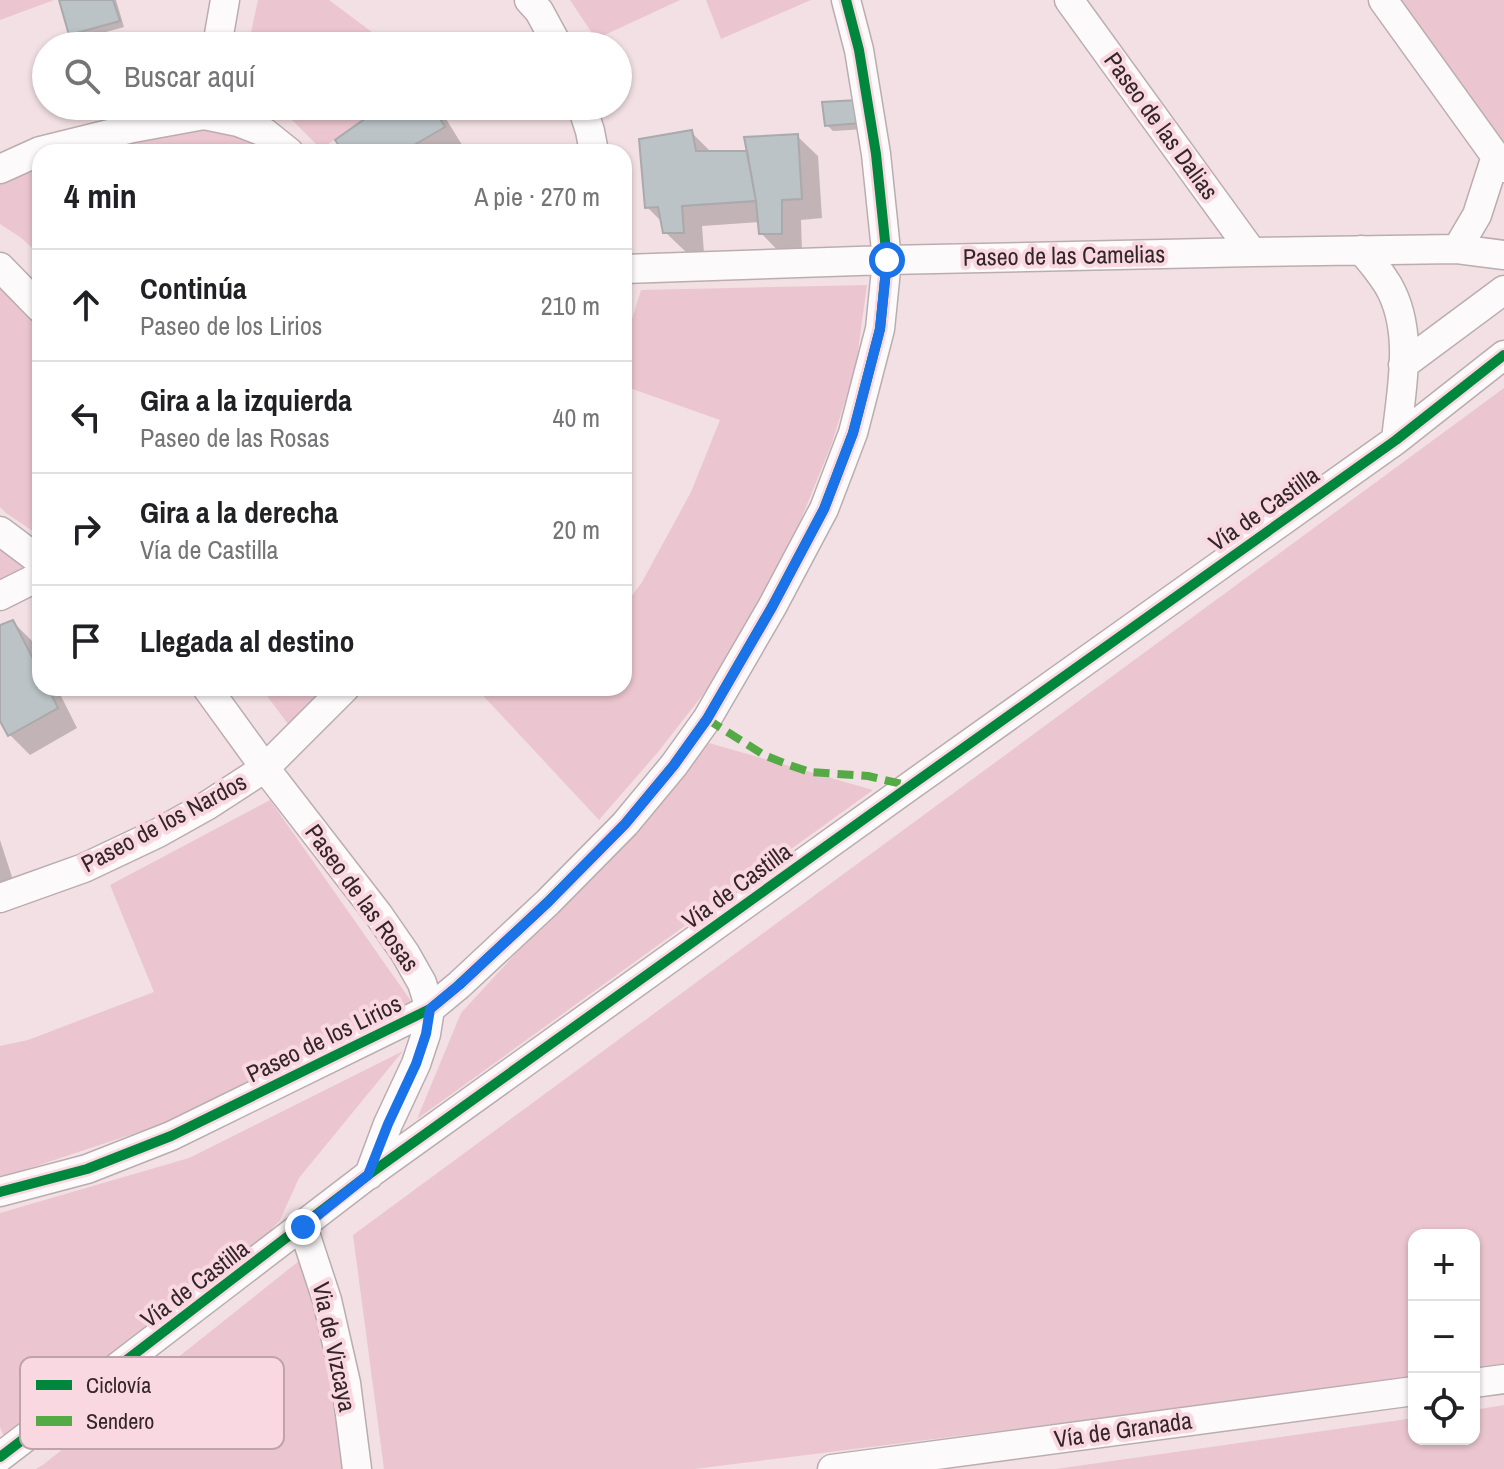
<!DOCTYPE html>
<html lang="es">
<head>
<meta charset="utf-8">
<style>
  body { margin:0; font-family:"Archivo Narrow",sans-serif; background:#f2f2f2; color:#202124 }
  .controls { position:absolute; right:24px; bottom:24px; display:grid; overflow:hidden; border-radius:16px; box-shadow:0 2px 6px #0004 }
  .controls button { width:72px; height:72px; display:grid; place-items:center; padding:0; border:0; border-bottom:2px solid #e0e0e0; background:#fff; color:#202124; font:40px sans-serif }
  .stop { position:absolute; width:24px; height:24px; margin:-18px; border:6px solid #1a73e8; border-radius:50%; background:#fff }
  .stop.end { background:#1a73e8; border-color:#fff; box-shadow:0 2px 8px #0008 }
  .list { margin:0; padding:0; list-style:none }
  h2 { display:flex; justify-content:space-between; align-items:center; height:104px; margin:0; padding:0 32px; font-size:34px }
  h2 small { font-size:26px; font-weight:400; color:#757577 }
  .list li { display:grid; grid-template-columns:52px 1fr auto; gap:24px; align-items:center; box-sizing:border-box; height:112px; padding:0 32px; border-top:2px solid #e0e0e0 }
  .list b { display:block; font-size:30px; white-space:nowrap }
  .list p { margin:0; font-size:26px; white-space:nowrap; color:#757577 }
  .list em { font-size:26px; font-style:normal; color:#757577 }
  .icon { flex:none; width:44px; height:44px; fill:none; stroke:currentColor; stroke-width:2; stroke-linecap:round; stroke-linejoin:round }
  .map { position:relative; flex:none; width:1504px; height:1469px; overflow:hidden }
  .search { position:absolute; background:#fff; box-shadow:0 2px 6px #0004; left:32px; top:32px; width:600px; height:88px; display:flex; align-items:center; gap:20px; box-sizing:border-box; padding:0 28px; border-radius:44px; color:#757577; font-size:30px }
  .panel { position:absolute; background:#fff; box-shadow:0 2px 6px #0004; left:32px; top:144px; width:600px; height:552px; border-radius:24px }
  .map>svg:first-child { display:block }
  .green { fill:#ebc6d0 }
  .shadow { fill:#0003 }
  .building { fill:#bbc3c6; stroke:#aaa9ab; stroke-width:2 }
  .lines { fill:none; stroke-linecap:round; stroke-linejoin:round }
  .minor-casing { stroke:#baadb0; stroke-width:31 }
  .minor { stroke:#fdfafb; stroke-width:28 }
  .quiet { stroke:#54aa44; stroke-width:8; stroke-dasharray:16 8; stroke-linecap:butt }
  .cycleway-casing { stroke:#fad8e1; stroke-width:15 }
  .cycleway { stroke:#00873e; stroke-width:10 }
  .route { stroke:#1a73e8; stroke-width:10 }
  .labels { text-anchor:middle; stroke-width:8; stroke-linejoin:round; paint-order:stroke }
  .street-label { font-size:24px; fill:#33262a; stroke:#fad8e1 }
  .key { fill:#fad8e1; stroke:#bea3aa; stroke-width:2 }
  .key-label { font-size:22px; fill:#33262a }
</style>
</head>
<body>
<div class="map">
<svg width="1504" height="1469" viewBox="0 0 1504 1469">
  <rect width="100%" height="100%" fill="#f2e0e4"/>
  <!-- green -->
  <path class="green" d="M0 0H54L0 20Z
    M258 0H329L380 38 387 46H248Z
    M570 0H680L596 39Z
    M706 0H811L721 39Z
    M1398 0H1504V151Z
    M269 106H383L321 149 293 121Z
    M202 122 276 152H78Z
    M40 164V255L20 237 0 224V181Z
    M867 285 856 365 832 443 791 544 723 669 658 752 599 820 476 688H624V607L642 582 691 492 720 420 624 386V345L641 290Z
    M0 286 13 295 40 328V536L6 513 0 507Z
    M1504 388V1368L1474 1372V1235H1414V1379L695 1469H384L353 1235Z
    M0 542 36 563 0 580Z
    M261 688H327L288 724Z
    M709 743 873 790 417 1119 461 1013Z
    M270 800 411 1001 178 1119 0 1178V1046L28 1040 154 992 110 885Z
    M403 1051 299 1178 280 1220 242 1262 6 1442 0 1427V1213L189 1158Z
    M304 1257 347 1469H36L44 1464Z
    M1504 1405V1469H1056L1414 1418V1439H1474V1410Z"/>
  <!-- shadow -->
  <path class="shadow" d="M61 0H116L124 27 77 40 70 34Z
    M857 102 866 129 833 131 827 125Z
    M387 106H438L464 148 458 152H346Z
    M691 132 712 153H750L797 136 818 156 822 218 801 220 802 253 781 254 761 233 760 222 702 226 704 253 686 252 665 232 663 223 647 207Z
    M480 148 484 152H465Z
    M13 622 34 643 40 656V688H57L77 728 30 755 9 734 0 716V628Z
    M0 840 13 880 0 885Z"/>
  <!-- building -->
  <path class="building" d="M59 0H113L120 21 69 35Z
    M858 100 861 123 825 126 822 102Z
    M383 106H432L445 127 402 152H344L335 140Z
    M692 130 696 151H747L756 201 682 206 684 233H663L658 207 645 208 639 139Z
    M798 134 802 199 782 200V234H759L756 201 744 137Z
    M13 620 40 672V688H48L58 708 8 736 0 721V625Z"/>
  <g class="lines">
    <!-- minor casing -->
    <g class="minor-casing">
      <path id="minor" d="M529 0 539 11 558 46
        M1069 0 1252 252
        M1383 0 1504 168
        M217 46 225 0
        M582 106 590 131 594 152
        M0 169 40 151 133 128 204 115 238 122 264 132 289 152
        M1457 249 1477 215 1496 156
        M1361 250C1371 261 1380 272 1388 285 1415 331 1401 390 1396 440
        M0 267 40 308
        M624 269 887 260 1252 252 1457 249 1504 255
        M1403 365 1504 290
        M0 531 40 561
        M0 596 40 576
        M207 688 265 768 378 914 405 953 422 983 430 1009 426 1034 416 1064 388 1124 369 1175
        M0 898 84 868 158 833 208 805 265 768 345 688
        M0 1192 87 1169 171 1136 430 1009 459 985 548 902 625 824 674 765 707 719 772 607 824 509 853 433 880 329 887 260 876 154 859 50 846 0
        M303 1227 327 1300 346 1383 357 1469
        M1474 1383 1504 1379
        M0 1457 368 1175 910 786 1396 440 1504 355
        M832 1469 1414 1391"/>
    </g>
    <!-- minor -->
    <use href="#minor" class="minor"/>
    <!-- quiet -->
    <path class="quiet" d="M707 719 764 755 789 765 810 772 868 776 910 786"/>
    <!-- cycleway casing -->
    <g class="cycleway-casing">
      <path id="cycleway" d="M0 1192 87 1169 171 1136 430 1009 459 985 548 902 625 824 674 765 707 719 772 607 824 509 853 433 880 329 887 260 876 154 859 50 846 0
        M0 1457 368 1175 910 786 1396 440 1504 355"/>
    </g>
    <!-- cycleway -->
    <use href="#cycleway" class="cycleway"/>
  </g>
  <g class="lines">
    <!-- route -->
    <path class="route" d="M303 1227 368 1175 388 1124 416 1064 426 1034 430 1009 459 985 548 902 625 824 674 765 707 719 772 607 824 509 853 433 880 329 887 260"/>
  </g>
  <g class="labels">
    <!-- street labels -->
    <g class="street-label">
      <text transform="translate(1161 126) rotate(54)" y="8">Paseo de las Dalias</text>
      <text transform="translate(1064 256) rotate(-1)" y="8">Paseo de las Camelias</text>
      <text transform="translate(1264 509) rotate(-35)" y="8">Vía de Castilla</text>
      <text transform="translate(164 823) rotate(-28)" y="8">Paseo de los Nardos</text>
      <text transform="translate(737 886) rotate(-36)" y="8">Vía de Castilla</text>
      <text transform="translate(362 898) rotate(54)" y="8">Paseo de las Rosas</text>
      <text transform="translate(324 1039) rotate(-26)" y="8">Paseo de los Lirios</text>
      <text transform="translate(195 1284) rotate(-37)" y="8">Vía de Castilla</text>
      <text transform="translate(334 1347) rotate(78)" y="8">Via de Vizcaya</text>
      <text transform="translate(1123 1430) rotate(-8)" y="8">Vía de Granada</text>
    </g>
  </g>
  <!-- legend -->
  <rect x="20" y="1357" width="264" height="92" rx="12" class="key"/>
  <rect x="36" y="1380" width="36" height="10" fill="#00873e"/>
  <rect x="36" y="1416" width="36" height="10" fill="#54aa44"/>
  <g class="key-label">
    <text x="86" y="1393">Ciclovía</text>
    <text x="86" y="1429">Sendero</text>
  </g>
</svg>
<div class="controls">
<button>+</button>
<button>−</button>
<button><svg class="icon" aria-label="locate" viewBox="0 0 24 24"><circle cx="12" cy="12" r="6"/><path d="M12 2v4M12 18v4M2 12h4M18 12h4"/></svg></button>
</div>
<div class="stop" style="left:887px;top:260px"></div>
<div class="stop end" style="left:303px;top:1227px"></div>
<div class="search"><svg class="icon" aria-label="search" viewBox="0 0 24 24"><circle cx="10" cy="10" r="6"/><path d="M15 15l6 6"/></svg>Buscar aquí</div>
<section class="panel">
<h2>4 min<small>A pie · 270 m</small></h2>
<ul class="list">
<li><svg class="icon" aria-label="ahead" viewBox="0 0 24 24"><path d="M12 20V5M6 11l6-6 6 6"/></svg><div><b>Continúa</b><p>Paseo de los Lirios</p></div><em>210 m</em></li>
<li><svg class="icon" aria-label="left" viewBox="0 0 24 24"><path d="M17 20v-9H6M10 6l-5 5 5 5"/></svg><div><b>Gira a la izquierda</b><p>Paseo de las Rosas</p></div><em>40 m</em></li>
<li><svg class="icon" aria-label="right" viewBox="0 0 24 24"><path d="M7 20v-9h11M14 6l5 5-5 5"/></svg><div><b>Gira a la derecha</b><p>Vía de Castilla</p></div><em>20 m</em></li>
<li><svg class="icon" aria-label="arrive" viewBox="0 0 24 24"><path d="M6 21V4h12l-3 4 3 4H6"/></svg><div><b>Llegada al destino</b></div></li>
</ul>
</section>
</div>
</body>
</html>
